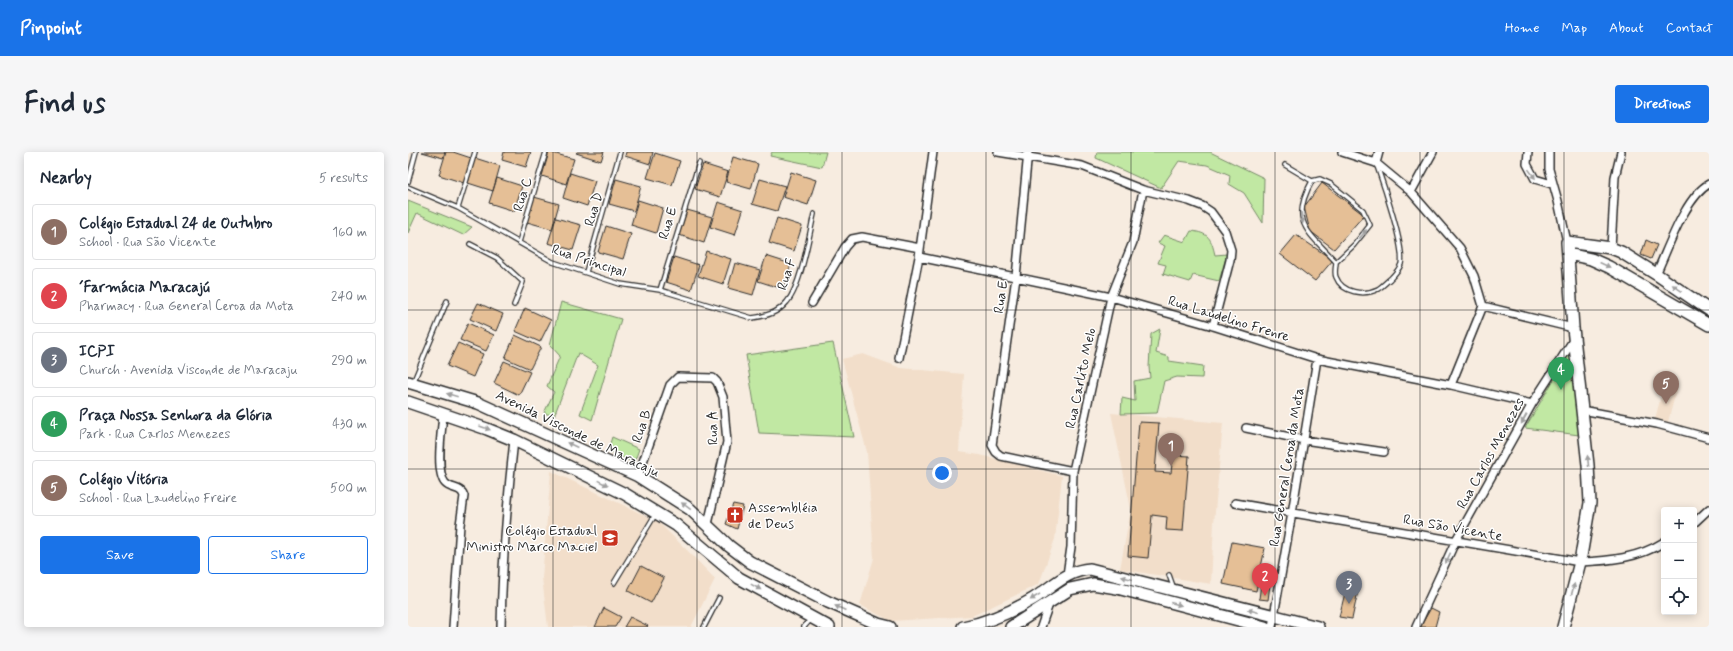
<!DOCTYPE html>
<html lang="en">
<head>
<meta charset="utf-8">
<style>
  body { margin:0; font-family:Mynerve,sans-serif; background:#f6f6f7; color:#1f2937 }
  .controls { position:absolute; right:12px; bottom:12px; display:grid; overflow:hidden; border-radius:4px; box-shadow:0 2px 10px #0003 }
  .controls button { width:36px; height:36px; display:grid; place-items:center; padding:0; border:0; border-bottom:1px solid #e0e1e3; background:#fff; color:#1f2937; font:20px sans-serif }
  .you { position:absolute; left:534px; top:321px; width:14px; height:14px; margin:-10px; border:3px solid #fff; border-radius:50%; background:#1a73e8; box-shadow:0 0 0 6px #1a73e833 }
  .badge { display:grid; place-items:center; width:26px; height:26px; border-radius:50%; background:#1a73e8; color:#fff; font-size:13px; font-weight:700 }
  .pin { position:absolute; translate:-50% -33px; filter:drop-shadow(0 1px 2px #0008) }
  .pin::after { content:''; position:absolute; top:21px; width:14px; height:12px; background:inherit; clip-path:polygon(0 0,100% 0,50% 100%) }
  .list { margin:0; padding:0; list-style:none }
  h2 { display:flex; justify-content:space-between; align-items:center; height:52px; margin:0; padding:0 16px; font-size:17px }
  h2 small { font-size:13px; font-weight:400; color:#747a83 }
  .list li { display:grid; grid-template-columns:26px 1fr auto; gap:12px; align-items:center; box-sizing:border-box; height:56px; margin:0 8px 8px; padding:0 8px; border:1px solid #e0e1e3; border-radius:4px }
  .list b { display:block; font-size:15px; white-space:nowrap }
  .list p { margin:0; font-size:13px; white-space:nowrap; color:#747a83 }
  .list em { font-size:13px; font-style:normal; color:#747a83 }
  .actions { display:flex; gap:8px; padding:12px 16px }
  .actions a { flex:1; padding:9px 0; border:1px solid #1a73e8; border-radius:4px; text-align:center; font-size:14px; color:#1a73e8 }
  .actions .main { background:#1a73e8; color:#fff }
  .icon { flex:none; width:22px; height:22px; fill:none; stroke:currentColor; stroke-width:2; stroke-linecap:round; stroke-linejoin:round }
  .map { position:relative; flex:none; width:1301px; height:475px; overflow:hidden; border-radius:4px }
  header { display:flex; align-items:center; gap:24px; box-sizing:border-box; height:56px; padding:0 20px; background:#1a73e8; color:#fff }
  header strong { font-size:19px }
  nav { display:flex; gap:22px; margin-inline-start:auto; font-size:14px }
  .intro { display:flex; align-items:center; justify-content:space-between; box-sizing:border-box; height:96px; padding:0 24px }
  h1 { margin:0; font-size:28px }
  .button { padding:10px 18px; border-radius:4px; background:#1a73e8; color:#fff; font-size:14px; font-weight:700 }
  main { display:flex; gap:24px; padding:0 24px }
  aside { flex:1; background:#fff; border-radius:4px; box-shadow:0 2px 10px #0003 }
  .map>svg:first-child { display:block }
  .built { fill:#f2deca }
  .green { fill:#c1e8a3; stroke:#768a67 }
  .building { fill:#e5bf96; stroke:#2b2b2b }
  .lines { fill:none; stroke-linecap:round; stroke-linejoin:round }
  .lane-casing { stroke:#2b2b2b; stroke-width:6 }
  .street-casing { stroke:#2b2b2b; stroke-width:10 }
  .secondary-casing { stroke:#2b2b2b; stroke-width:14 }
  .lane { stroke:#fff; stroke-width:3.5 }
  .street { stroke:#fff; stroke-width:7 }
  .secondary { stroke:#fff; stroke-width:11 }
  .oneway { fill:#a0a0a0 }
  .grid { fill:none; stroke:#2b2b2b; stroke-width:1; stroke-opacity:0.55 }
  .labels { text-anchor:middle; stroke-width:3; stroke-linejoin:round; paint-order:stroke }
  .street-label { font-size:14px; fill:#2b2b2b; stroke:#fff }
  .poi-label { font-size:14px; fill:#2b2b2b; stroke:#fff; text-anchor:start }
</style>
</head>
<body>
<header>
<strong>Pinpoint</strong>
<nav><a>Home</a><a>Map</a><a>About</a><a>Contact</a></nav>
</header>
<div class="intro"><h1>Find us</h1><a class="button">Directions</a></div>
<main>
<aside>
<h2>Nearby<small>5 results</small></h2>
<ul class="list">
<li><span class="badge" style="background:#8d6e63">1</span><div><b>Colégio Estadual 24 de Outubro</b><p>School · Rua São Vicente</p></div><em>160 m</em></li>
<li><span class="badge" style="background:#e0444e">2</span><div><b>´Farmácia Maracajú</b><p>Pharmacy · Rua General Ceroa da Mota</p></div><em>240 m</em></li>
<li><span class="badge" style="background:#6b7280">3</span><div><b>ICPI</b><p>Church · Avenida Visconde de Maracaju</p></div><em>290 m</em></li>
<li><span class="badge" style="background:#2e9e5b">4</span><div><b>Praça Nossa Senhora da Glória</b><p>Park · Rua Carlos Menezes</p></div><em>430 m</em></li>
<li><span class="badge" style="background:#8d6e63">5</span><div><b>Colégio Vitória</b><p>School · Rua Laudelino Freire</p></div><em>500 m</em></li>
</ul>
<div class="actions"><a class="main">Save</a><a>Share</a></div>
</aside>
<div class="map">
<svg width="1301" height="475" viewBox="0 0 1301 475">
  <rect width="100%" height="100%" fill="#f7ece0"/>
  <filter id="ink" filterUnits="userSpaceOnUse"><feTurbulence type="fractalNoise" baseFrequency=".025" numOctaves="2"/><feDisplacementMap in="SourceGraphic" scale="8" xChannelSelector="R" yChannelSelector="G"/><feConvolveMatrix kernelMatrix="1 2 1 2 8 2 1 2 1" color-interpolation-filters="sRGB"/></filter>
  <g filter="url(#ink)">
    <!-- built -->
    <path class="built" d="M455 202 493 216 556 222 551 300 572 303 654 324 647 387 631 432 564 464 483 469 452 453 466 406 459 300 434 207Z
      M1256 233 1269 236 1260 270 1247 267Z
      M703 261 815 271 806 371 803 432 712 417 723 357Z
      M143 319 249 369 284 403 307 427 283 475H140L134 426Z"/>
    <!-- green -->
    <path class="green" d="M364 0H418L414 15 362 4Z
      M689 0H802L856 26 855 71 836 41 821 32 822 23 799 13 771 9 753 36 688 6Z
      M0 49 64 75 55 83 9 61 0 81Z
      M783 79C801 81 803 86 807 103L819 102 811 129 785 123 782 130 755 122 758 113 750 111 757 94 750 91 756 83 777 90Z
      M153 150 213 167 184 268 172 262 190 213 170 201 146 264 136 261 146 240 139 234 152 204 142 193Z
      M752 177 748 201 761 205V209L795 214 794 226 769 225 756 229 749 261 713 262 714 246 727 249 726 229 742 226 741 215 743 182Z
      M425 191 446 285 351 281 338 203Z
      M1163 199 1171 283 1117 276Z
      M204 285 231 297 226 311 200 298Z"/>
    <!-- building -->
    <path class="building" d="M14 0H37L35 6Z
      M38 0H45L63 6 56 31 31 23Z
      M96 0H123L118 15 94 8Z
      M141 0 166 7 158 32 134 24Z
      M169 0H196L193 9 168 1Z
      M218 0H245L242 12 217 4Z
      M247 1 272 9 264 33 239 26Z
      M325 5 350 12 343 37 318 30Z
      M67 6 92 14 85 39 60 31Z
      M295 12 320 20 312 45 287 37Z
      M383 20 408 28 400 53 375 45Z
      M162 21 187 29 179 54 155 46Z
      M89 26 114 34 106 59 81 51Z
      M208 27 233 34 226 59 201 52Z
      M352 27 377 34 369 59 344 52Z
      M914 31 956 63 926 97 902 79 896 55Z
      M126 45 151 52 144 77 119 70Z
      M230 48 255 56 248 81 223 73Z
      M310 50 335 58 327 83 302 75Z
      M279 58 304 65 296 91 271 83Z
      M148 66 173 73 165 98 140 91Z
      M369 66 394 74 386 99 361 91Z
      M198 74 223 82 215 107 190 100Z
      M888 83 925 108 907 129 872 102Z
      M1238 88 1249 93 1243 107 1233 103Z
      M298 99 323 107 315 132 290 124Z
      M358 104 383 112 375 137 350 129Z
      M266 105 291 113 283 138 258 130Z
      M327 111 352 118 345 143 320 136Z
      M70 151 95 162 88 179 62 167Z
      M117 156 143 168 132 190 107 179Z
      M60 171 86 183 78 199 52 188Z
      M107 183 133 195 122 217 97 206Z
      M50 191 75 202 65 225 39 214Z
      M96 209 122 220 111 243 86 231Z
      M731 270 751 271 747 320 763 321 765 303 781 304 775 379 758 378 759 365 744 363 740 406 720 404Z
      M325 352 335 354 329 377 318 372Z
      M824 390 857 396 848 439 815 432Z
      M233 414 256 426 243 451 220 439Z
      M855 416 864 417 860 448 851 447Z
      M938 437 950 439 944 467 931 465Z
      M196 456 213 465 207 475H187Z
      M1023 456 1031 460 1027 475H1012Z
      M222 465 240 474 239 475H216Z"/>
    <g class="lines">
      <!-- lane casing -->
      <g class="lane-casing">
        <path id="lane" d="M877 13 904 29
          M0 30 8 0
          M0 35 50 56 145 110 212 132 252 138 344 166C358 164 370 161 379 150 393 134 401 84 406 62
          M50 56 67 0
          M111 90 138 0
          M62 92 89 106 115 130 106 153
          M928 110C900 79 881 71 904 29L912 27 923 32 955 58 962 73 946 93 928 110C928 114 926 121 928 125 934 141 956 144 970 137 975 134 978 130 982 127 986 123 991 118 993 112 997 96 975 31 969 14
          M178 120 212 0
          M252 138 291 11
          M5 231 39 149
          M761 423 766 437
          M206 431 247 363
          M296 475 311 446
          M396 475 403 467"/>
      </g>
      <!-- street casing -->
      <g class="street-casing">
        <path id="street" d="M590 0 674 14 735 38 781 49 794 54 803 60 817 79 823 98 822 108 805 174
          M620 0 608 125 584 293 588 300 593 304 665 319
          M934 0 968 11 1003 40 1052 96 1066 124 1075 154 1043 233
          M1120 0 1119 12 1127 27 1144 32
          M1141 0V17L1150 49 1159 90
          M968 11 971 0
          M1003 40 1025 0
          M1203 96 1207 25 1213 0
          M511 105 703 145 805 174 909 207 1043 233 1124 252
          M1248 122C1260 97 1277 45 1301 32
          M404 151 437 95 444 87 454 85 512 96
          M1075 154 1165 176
          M491 206 511 105 525 0
          M1174 258 1249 272 1301 286
          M35 262C34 277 27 319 37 331 43 338 53 334 56 344L52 373 45 475
          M838 276 896 288 976 300
          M230 324 262 233 270 225 305 226 309 230 315 245 319 290 300 372
          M827 351 1172 410C1201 409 1231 406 1256 390
          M1286 371 1301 357
          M659 423 663 395 665 319 703 145 725 90 735 38
          M93 475C94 412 99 350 106 288
          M633 475 641 452
          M864 475 884 361 909 207
          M1008 475 1048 388 1124 252 1166 187"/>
      </g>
      <!-- secondary casing -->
      <g class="secondary-casing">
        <path id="secondary" d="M1160 102 1183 107 1201 115 1301 173
          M0 230 70 251 230 324 282 357 321 394 342 410 420 450 470 472 482 475
          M0 250 79 277 106 288 217 342 268 373 331 426 421 475
          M555 475C580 470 603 460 625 447 643 436 659 418 682 417L910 475
          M603 475 662 437 685 432 709 436 857 475
          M1155 475 1172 410 1182 351 1180 313 1165 176 1159 90 1203 96 1213 100 1248 122 1301 158"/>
      </g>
      <!-- lane -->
      <use href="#lane" class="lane"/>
      <!-- street -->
      <use href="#street" class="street"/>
      <!-- secondary -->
      <use href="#secondary" class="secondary"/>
    </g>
    <!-- one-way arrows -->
    <defs><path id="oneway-solid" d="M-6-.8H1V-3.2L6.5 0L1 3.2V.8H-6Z"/></defs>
    <g class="oneway">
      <use href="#oneway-solid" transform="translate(1124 22) rotate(54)"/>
      <use href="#oneway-solid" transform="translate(894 66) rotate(81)"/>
      <use href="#oneway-solid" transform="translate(955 82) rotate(-51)"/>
      <use href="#oneway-solid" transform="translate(1197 113) rotate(25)"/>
      <use href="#oneway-solid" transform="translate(1269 136) rotate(-145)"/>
      <use href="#oneway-solid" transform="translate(44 243) rotate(-164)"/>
      <use href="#oneway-solid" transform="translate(1116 267) rotate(119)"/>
      <use href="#oneway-solid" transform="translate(77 276) rotate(20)"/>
      <use href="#oneway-solid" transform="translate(164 293) rotate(-155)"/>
      <use href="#oneway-solid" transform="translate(1180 309) rotate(-96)"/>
      <use href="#oneway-solid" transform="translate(195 331) rotate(26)"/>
      <use href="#oneway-solid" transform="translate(278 354) rotate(-144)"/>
      <use href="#oneway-solid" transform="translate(1040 406) rotate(115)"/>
      <use href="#oneway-solid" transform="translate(719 426) rotate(-166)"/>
      <use href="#oneway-solid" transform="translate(348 435) rotate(29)"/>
      <use href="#oneway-solid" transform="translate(1165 437) rotate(-75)"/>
      <use href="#oneway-solid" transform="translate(627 445) rotate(148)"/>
      <use href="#oneway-solid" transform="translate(768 452) rotate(15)"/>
      <use href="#oneway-solid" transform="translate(432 456) rotate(-156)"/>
      <use href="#oneway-solid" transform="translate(845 459) rotate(-165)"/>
    </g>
  </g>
  <!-- grid -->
  <path class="grid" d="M145 0V475M289 0V475M434 0V475M578 0V475M723 0V475M867 0V475M1012 0V475M1156 0V475M0 158H1301M0 317H1301"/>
  <!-- icons -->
  <defs>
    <g id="church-square" transform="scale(0.9)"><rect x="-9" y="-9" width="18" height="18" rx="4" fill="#c8321e" stroke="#fff"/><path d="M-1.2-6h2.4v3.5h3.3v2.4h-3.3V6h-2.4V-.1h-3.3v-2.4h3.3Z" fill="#fff"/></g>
    <g id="school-square" transform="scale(0.9)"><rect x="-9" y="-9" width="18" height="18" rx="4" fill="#c8321e" stroke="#fff"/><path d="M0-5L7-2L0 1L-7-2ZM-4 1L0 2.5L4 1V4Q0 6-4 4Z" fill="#fff"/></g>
  </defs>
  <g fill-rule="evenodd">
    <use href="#church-square" x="327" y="363"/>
    <use href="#school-square" x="202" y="386"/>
  </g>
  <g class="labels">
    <!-- street labels -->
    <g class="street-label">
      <text transform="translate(114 42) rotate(-73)" y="5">Rua C</text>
      <text transform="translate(185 57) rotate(-74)" y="5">Rua D</text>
      <text transform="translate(259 71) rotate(-73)" y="5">Rua E</text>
      <text transform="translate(181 108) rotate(18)" y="5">Rua Principal</text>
      <text transform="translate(378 122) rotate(-71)" y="5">Rua F</text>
      <text transform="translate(592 145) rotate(-82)" y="5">Rua E</text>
      <text transform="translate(821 166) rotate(17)" y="5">Rua Laudelino Frenre</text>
      <text transform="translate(672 226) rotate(-78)" y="5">Rua Carlito Melo</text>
      <text transform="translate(233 274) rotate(-71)" y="5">Rua B</text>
      <text transform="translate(304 276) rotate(-92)" y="5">Rua A</text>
      <text transform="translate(170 281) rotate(26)" y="5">Avenida Visconde de Maracaju</text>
      <text transform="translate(1082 301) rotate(-61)" y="5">Rua Carlos Menezes</text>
      <text transform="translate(878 315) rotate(-81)" y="5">Rua General Ceroa da Mota</text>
      <text transform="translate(1045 375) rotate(10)" y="5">Rua São Vicente</text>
    </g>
    <!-- poi labels -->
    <g class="poi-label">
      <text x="340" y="360">Assembléia<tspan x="340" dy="16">de Deus</tspan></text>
      <text x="189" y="383" text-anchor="end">Colégio Estadual<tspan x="189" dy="16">Ministro Marco Maciel</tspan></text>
    </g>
  </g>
</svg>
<div class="controls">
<button>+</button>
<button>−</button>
<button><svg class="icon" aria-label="locate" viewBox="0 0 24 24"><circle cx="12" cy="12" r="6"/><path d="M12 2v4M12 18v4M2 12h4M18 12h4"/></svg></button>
</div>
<div class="you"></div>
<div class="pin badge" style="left:763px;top:314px;background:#8d6e63">1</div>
<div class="pin badge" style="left:857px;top:444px;background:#e0444e">2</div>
<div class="pin badge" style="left:941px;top:452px;background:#6b7280">3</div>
<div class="pin badge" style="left:1153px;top:238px;background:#2e9e5b">4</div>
<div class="pin badge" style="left:1258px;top:252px;background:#8d6e63">5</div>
</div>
</main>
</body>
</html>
